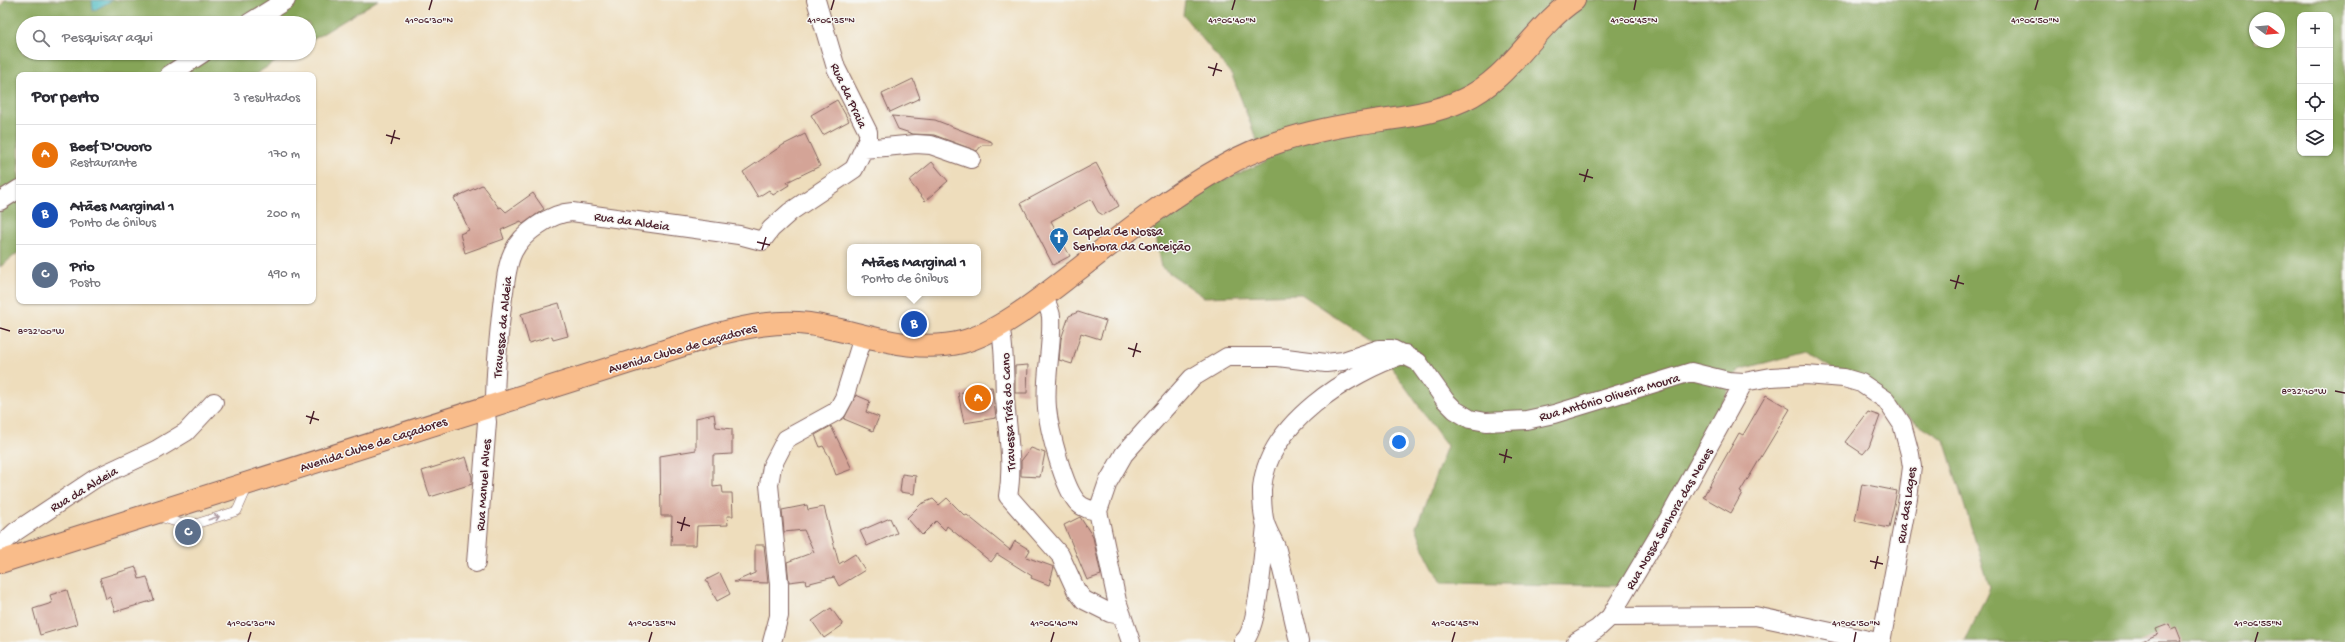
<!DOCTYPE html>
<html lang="pt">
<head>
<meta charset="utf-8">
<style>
  body { margin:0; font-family:"Gochi Hand",sans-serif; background:#f7f7f7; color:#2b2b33 }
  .controls { position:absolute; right:12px; top:12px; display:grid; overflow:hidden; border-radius:8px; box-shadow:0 1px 3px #0004 }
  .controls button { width:36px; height:36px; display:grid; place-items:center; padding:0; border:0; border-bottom:1px solid #e1e1e2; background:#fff; color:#2b2b33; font:20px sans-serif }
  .compass { position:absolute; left:2249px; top:12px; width:36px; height:36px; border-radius:50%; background:#fff; box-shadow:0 1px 3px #0004; rotate:106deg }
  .you { position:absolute; left:1399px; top:442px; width:14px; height:14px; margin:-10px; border:3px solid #fff; border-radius:50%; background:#1a73e8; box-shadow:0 0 0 6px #1a73e833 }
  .badge { display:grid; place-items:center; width:26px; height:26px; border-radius:50%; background:#b45309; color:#fff; font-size:13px; font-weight:700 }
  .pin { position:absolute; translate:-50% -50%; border:2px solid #fff; box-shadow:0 1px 4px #0006 }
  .popup { position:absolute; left:847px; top:244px; width:134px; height:52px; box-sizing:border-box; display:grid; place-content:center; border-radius:8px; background:#fff; filter:drop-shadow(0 1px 3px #0005); font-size:13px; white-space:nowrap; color:#7c7c81 }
  .popup b { font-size:15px; color:#2b2b33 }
  .popup::after { content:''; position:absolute; left:50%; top:100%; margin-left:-8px; border:8px solid transparent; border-top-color:#fff }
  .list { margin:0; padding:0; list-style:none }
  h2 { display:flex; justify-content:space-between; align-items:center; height:52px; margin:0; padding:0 16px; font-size:17px }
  h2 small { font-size:13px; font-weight:400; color:#7c7c81 }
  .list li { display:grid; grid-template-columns:26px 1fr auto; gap:12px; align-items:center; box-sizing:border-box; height:60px; padding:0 16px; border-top:1px solid #e1e1e2 }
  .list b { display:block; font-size:15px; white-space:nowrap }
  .list p { margin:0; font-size:13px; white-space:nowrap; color:#7c7c81 }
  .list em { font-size:13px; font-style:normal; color:#7c7c81 }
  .icon { flex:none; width:22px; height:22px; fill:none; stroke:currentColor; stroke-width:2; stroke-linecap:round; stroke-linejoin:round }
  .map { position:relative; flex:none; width:2345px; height:642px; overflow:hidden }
  .search { position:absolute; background:#fff; box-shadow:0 1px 3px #0004; left:16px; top:16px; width:300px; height:44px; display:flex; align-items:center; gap:10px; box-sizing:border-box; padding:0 14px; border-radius:22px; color:#7c7c81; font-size:15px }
  .panel { position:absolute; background:#fff; box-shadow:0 1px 3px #0004; left:16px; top:72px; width:300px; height:232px; border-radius:8px }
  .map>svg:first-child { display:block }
  .forest { fill:#86a558; stroke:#686242; fill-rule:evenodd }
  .water { fill:#4dbbc2; stroke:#4c6d76 }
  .building { fill:#d4a497 }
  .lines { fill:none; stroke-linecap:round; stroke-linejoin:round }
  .service-casing { stroke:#83625e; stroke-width:10 }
  .minor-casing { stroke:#83625e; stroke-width:20 }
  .primary-casing { stroke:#83625e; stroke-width:24 }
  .service { stroke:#fff; stroke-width:9 }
  .minor { stroke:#fff; stroke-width:18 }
  .primary { stroke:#f9bc8a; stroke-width:22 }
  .oneway { stroke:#ae9aa0 }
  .ticks { fill:none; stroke:#4a1f2b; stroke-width:1.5 }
  .labels { text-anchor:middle; stroke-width:3; stroke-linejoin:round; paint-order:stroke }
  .street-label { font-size:13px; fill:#4a1f2b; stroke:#f6f6f2 }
  .poi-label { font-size:13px; fill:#4a1f2b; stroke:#f6f6f2; text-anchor:start }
  .ticks-label { font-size:10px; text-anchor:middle; fill:#4a1f2b; stroke:#f6f6f2; stroke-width:3; stroke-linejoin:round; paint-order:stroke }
</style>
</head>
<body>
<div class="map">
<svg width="2345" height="642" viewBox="0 0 2345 642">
  <rect width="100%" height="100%" fill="#f6f6f2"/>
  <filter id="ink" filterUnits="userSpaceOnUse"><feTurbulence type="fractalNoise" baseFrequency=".025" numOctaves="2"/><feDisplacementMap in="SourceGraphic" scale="8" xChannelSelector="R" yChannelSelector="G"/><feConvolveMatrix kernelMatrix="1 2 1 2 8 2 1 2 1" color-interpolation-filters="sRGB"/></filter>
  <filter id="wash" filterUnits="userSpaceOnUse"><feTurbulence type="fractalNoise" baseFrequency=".012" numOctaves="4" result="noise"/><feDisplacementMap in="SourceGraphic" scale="16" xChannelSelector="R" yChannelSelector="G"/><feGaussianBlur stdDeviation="0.9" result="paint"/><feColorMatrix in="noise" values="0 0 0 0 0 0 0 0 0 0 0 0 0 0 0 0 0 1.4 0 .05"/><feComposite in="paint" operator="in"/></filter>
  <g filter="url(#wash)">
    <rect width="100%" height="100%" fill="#eeddbc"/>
    <!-- forest -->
    <path class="forest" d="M5 0H378L309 42V23H23V53H290L254 75H19V252L0 267V7Z
      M1185 0H2345V642H1965L1990 588 1944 440 1806 352 1738 370 1684 485 1622 586 1441 583 1427 556 1416 527 1447 446 1373 341 1301 294 1204 297 1161 267 1153 227 1147 213 1265 162 1232 75 1183 15ZM2300 15H2330V153H2300ZM2255 18H2279V42H2255Z"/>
    <!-- water -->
    <path class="water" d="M92 0H113L93 11Z"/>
    <g id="blocks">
      <!-- building -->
      <path class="building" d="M913 79 920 98 890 112 882 94Z
        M837 100 849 121 823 135 811 115Z
        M892 116 935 120 992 142V145H982L977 151 934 135 913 134 898 129Z
        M805 134 820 166 787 182 789 185 773 195 769 190 758 197 743 172 783 145Z
        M932 162 948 181 925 201 909 181Z
        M1096 163 1119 206 1103 215 1098 212 1091 199 1051 221 1070 256 1053 265 1021 203Z
        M482 185 499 208 501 207 506 212 533 193 544 209 523 224 521 221 501 230 504 239 465 253 460 234 469 230 454 198Z
        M559 303 568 336 553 340 552 336 529 343 521 314Z
        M1078 312 1106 321 1100 339 1081 333 1072 364 1059 360 1061 339 1069 316Z
        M1028 365 1027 393H1015V366Z
        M992 387 996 418 964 423 958 393Z
        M856 395 870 401 866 412 879 417 873 431 844 419Z
        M1766 395 1790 409 1740 492 1742 493 1731 513 1703 497 1739 433 1743 435Z
        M1868 412 1880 416 1869 447 1863 454 1845 442Z
        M714 414 716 427 732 429V454L713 455V487L722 486 723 493H732L733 516H727L728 525 697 526 696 545H671L672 516H661L660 456 696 450V418Z
        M831 426 852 469 836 475 829 456 823 446 820 447 815 435Z
        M1031 448 1045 453 1040 477 1021 476V461Z
        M466 457 472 477V484L430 497 422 471Z
        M902 474 916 476 914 494 900 492Z
        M1862 484 1897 491 1889 528 1855 521Z
        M947 498 965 516 967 515 1010 550 1015 541 1030 550 1026 557 1054 567 1049 585 1031 578 1032 576 997 554 991 562 947 526 945 530 936 521 922 535 907 518 921 504 933 499 939 505Z
        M807 505 808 510 824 507 839 564 855 554 865 570 839 586 834 577 806 584 805 580 789 582 787 562 814 552 804 530 784 532 782 510Z
        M1080 517 1093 537 1101 575 1087 580 1064 525Z
        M890 518 897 533 867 546 860 531Z
        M755 545H764L768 583 734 582 755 573Z
        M136 567 139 579 147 577 154 600 115 612 110 597 106 599 100 578Z
        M720 573 730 594 717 601 706 580Z
        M67 590 77 624 40 635 33 609 52 603 50 595Z
        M831 608 843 625 824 638 812 621Z
        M2169 624 2171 629 2176 627 2182 642H2140L2158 634 2156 629Z"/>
    </g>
  </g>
  <g filter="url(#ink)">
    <use href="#blocks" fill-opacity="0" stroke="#83625e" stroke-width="1"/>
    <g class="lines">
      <!-- service casing -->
      <g class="service-casing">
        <path id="service" d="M157 516 189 526 237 511 248 486"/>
      </g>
      <!-- minor casing -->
      <g class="minor-casing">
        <path id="minor" d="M249 23 286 0
          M169 75 203 53
          M864 149 916 144 931 145 971 159
          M0 201 19 189
          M1044 296C1046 302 1050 310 1051 316 1053 347 1044 378 1047 408 1049 430 1064 489 1078 503 1084 509 1091 510 1098 511
          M1000 325C1005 349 1004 373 1005 398 1007 431 1014 463 1008 496L1060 555 1076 590 1084 600 1110 613 1122 615
          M495 404C495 368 499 332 503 297 506 282 506 266 513 252 522 233 551 213 572 212L739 235 762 241 771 229 790 212 854 169 868 139V132L836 68 816 0
          M1098 511 1108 482 1124 454 1192 378 1227 357H1278L1326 363 1343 361 1379 349H1392L1418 362 1445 400 1455 410 1470 419 1486 422 1526 420 1554 414 1691 372 1728 381 1744 382 1771 377 1806 375 1844 378 1861 383 1886 400 1902 424 1910 454 1912 467 1908 498 1881 642
          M1098 511 1117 601 1131 642
          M0 555 2 544 15 532 96 478 156 450 186 432 214 402
          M476 563 487 422 485 407
          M1610 617 1755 616 1878 642
          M772 642 779 616V584L769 485 772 466 786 439 837 411 844 398 863 337
          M1243 642C1259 630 1263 549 1266 526
          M1299 642C1292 611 1285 581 1277 550 1275 543 1270 536 1267 528 1262 518 1262 500 1262 489 1267 423 1349 373 1405 354
          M1576 642 1597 629 1610 617 1669 518 1744 382"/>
      </g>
      <!-- primary casing -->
      <g class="primary-casing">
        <path id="primary" d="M0 562 718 334C749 326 777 320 809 324 859 331 910 355 962 342 1001 332 1047 293 1080 268 1127 231 1174 194 1226 165 1266 142 1315 130 1360 123 1395 118 1430 115 1463 100 1511 78 1533 28 1574 0"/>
      </g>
      <!-- service -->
      <use href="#service" class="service"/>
      <!-- minor -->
      <use href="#minor" class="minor"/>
      <!-- primary -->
      <use href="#primary" class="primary"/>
    </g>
    <!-- one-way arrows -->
    <defs><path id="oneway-shaft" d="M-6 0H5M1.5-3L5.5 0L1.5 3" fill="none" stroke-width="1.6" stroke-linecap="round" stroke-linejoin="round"/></defs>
    <use class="oneway" href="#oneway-shaft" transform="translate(214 518) rotate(-17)"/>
  </g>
  <!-- ticks -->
  <path class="ticks" d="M429 10 432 0M831 10 834 0M1232 10 1235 0M1634 10 1636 0M2035 10 2038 0M1208 67 1222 71M1213 76 1217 63M386 135 400 139M391 144 395 130M1579 174 1593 178M1584 182 1588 169M757 242 770 245M762 250 766 237M1950 280 1964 284M1955 289 1959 275M0 328 10 331M1128 348 1141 352M1133 357 1137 343M2335 391 2345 393M306 416 319 420M310 424 314 411M1499 454 1512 458M1504 463 1507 449M677 522 690 526M681 531 685 517M1870 561 1883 564M1875 569 1878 556M248 642 251 632M649 642 652 632M1051 642 1054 632M1452 642 1455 632M1854 642 1856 632M2255 642 2258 632"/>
  <!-- icons -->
  <defs>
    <g id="church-pin" transform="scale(1)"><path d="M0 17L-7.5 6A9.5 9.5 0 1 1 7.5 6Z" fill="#1f6fb2" stroke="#f6f6f2"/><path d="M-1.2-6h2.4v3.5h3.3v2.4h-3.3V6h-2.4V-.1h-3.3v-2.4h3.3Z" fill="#fff"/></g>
  </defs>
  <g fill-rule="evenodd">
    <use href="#church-pin" x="1059" y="237"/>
  </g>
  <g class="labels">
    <!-- street labels -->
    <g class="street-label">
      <text transform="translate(850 95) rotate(65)" y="5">Rua da Praia</text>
      <text transform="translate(632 220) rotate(8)" y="5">Rua da Aldeia</text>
      <text transform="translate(501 327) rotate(-84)" y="5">Travessa da Aldeia</text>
      <text transform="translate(682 347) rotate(-16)" y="5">Avenida Clube de Caçadores</text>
      <text transform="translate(1609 396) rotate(-16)" y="5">Rua António Oliveira Moura</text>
      <text transform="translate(1007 412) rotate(-93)" y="5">Travessa Trás do Cano</text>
      <text transform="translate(373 443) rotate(-18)" y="5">Avenida Clube de Caçadores</text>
      <text transform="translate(482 485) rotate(-86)" y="5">Rua Manuel Alves</text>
      <text transform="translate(83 488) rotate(-31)" y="5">Rua da Aldeia</text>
      <text transform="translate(1905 505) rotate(-82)" y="5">Rua das Lages</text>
      <text transform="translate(1668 518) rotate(-60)" y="5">Rua Nossa Senhora das Neves</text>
    </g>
    <!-- poi labels -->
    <g class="poi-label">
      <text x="1073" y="235">Capela de Nossa<tspan x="1073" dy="15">Senhora da Conceição</tspan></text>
    </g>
  </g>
  <g class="ticks-label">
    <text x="429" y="23">41°06'30"N</text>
    <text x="831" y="23">41°06'35"N</text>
    <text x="1232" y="23">41°06'40"N</text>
    <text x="1634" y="23">41°06'45"N</text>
    <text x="2035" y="23">41°06'50"N</text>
    <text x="41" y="334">8°32'00"W</text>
    <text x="2304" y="394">8°32'10"W</text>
    <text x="251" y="626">41°06'30"N</text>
    <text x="652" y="626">41°06'35"N</text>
    <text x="1054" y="626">41°06'40"N</text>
    <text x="1455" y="626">41°06'45"N</text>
    <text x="1856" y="626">41°06'50"N</text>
    <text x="2258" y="626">41°06'55"N</text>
  </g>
</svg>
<div class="controls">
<button>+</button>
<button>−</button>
<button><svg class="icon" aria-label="locate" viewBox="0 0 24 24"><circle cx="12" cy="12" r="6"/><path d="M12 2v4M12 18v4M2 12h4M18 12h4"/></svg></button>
<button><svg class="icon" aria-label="layers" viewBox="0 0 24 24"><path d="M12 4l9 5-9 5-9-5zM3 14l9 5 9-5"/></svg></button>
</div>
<svg class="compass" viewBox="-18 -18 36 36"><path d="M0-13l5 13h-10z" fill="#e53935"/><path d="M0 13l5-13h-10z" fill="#7c7c81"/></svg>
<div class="you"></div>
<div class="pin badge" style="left:978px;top:398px;background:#e8710a">A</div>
<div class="pin badge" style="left:914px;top:324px;background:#1a4fb4">B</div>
<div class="popup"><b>Atães Marginal 1</b>Ponto de ônibus</div>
<div class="pin badge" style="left:188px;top:532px;background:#5c6f8a">C</div>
<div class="search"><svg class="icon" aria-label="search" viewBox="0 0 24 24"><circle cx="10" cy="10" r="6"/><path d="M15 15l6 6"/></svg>Pesquisar aqui</div>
<section class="panel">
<h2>Por perto<small>3 resultados</small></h2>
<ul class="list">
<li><span class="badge" style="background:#e8710a">A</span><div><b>Beef D'Ouoro</b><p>Restaurante</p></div><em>170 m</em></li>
<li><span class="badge" style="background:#1a4fb4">B</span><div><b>Atães Marginal 1</b><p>Ponto de ônibus</p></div><em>200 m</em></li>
<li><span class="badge" style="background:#5c6f8a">C</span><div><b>Prio</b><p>Posto</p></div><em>490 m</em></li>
</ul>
</section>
</div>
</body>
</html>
